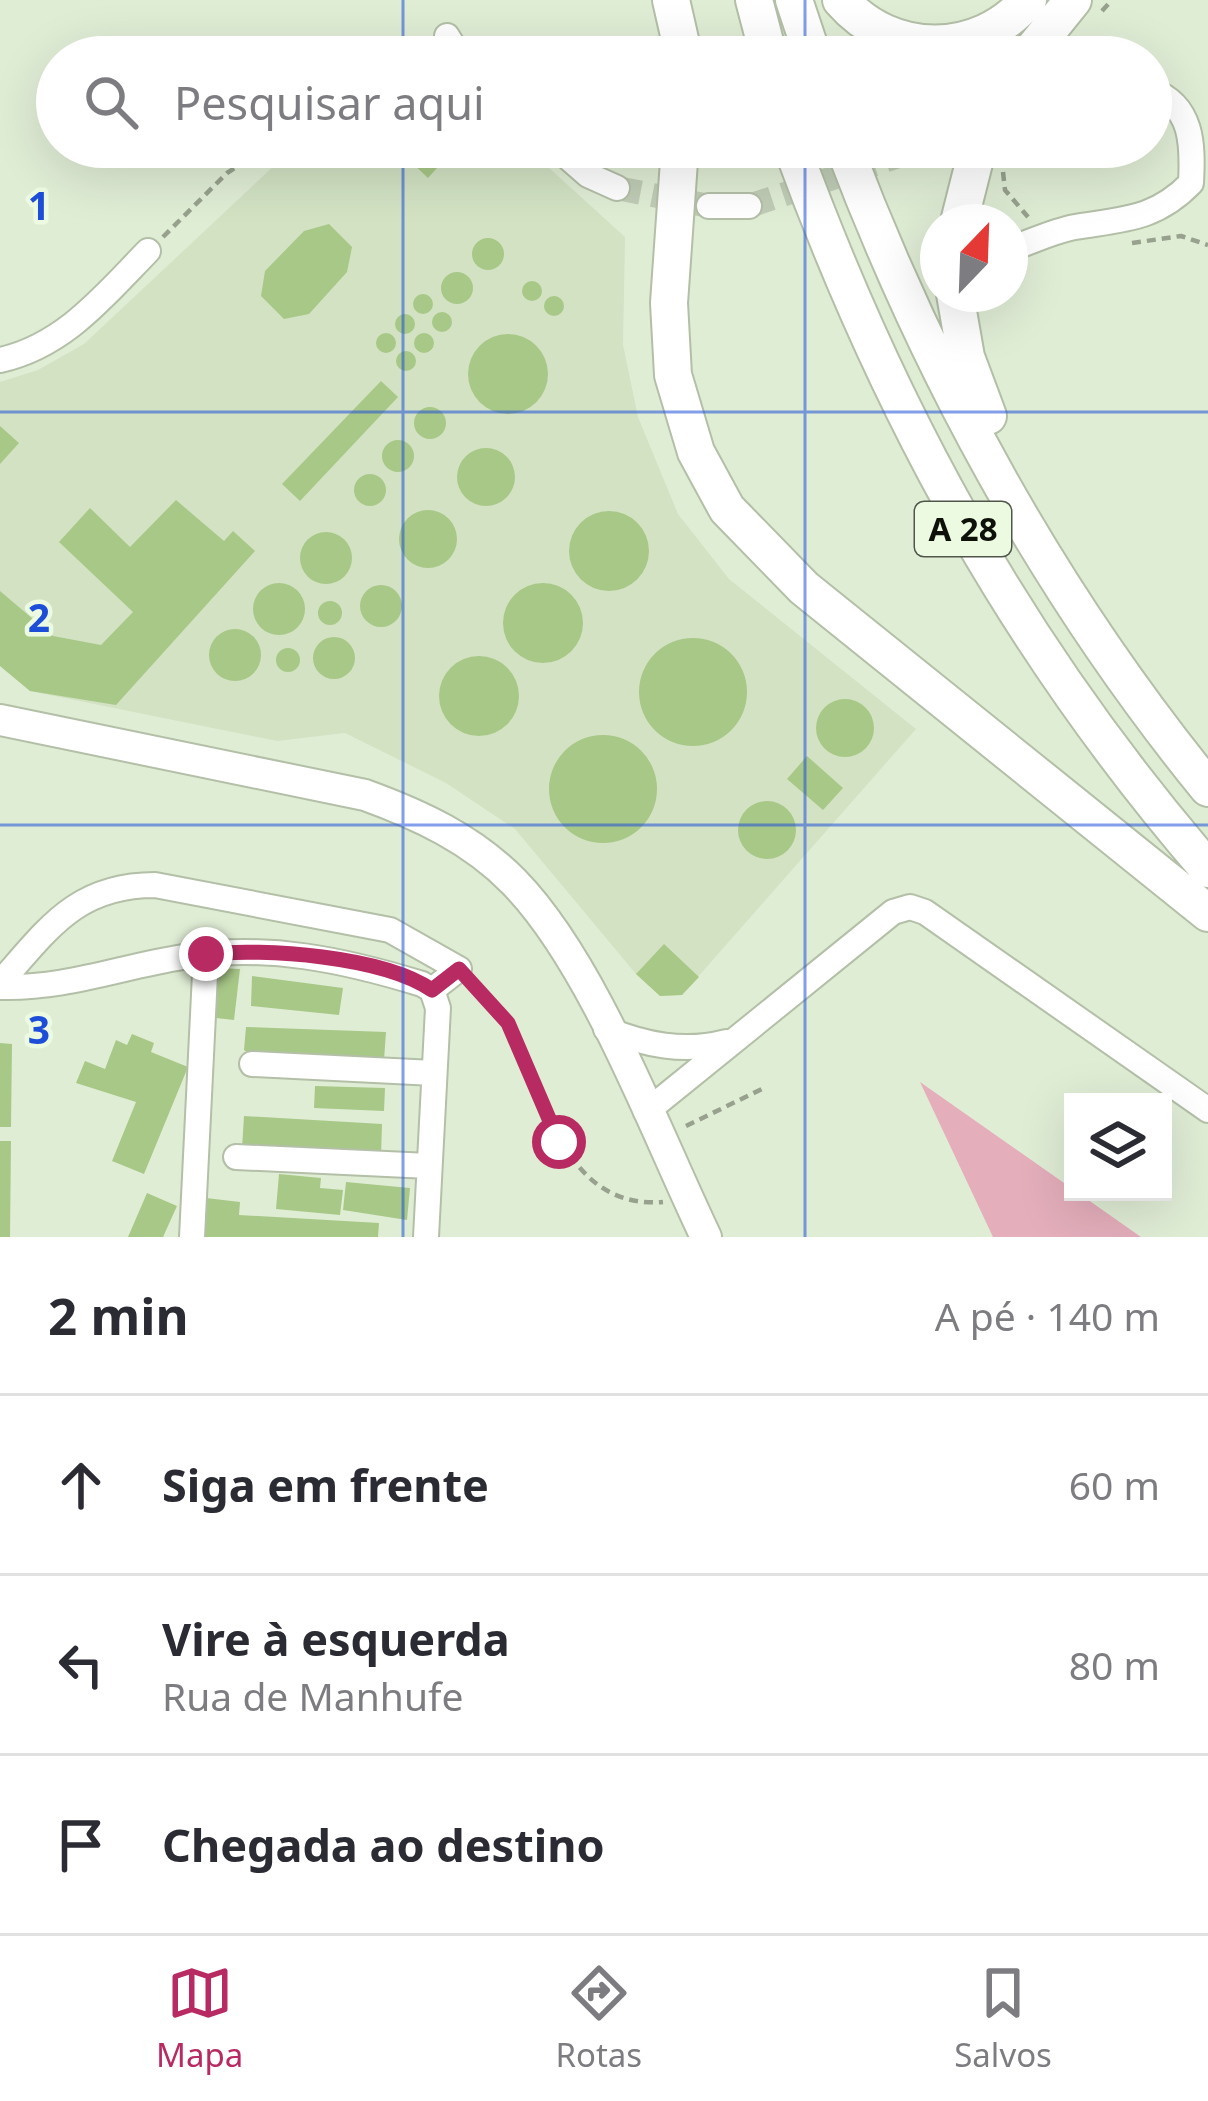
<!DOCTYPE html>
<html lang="pt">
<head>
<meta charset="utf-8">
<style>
  body { margin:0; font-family:"Noto Sans",sans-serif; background:#f2f2f3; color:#2b2b33 }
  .controls { position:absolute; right:36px; bottom:36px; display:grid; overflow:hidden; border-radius:0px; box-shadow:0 12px 48px #0002 }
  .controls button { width:108px; height:108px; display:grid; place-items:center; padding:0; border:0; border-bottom:3px solid #e1e1e2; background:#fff; color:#2b2b33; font:60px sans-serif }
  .compass { position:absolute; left:920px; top:204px; width:108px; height:108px; border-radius:50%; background:#fff; box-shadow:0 12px 48px #0002; rotate:23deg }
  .stop { position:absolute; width:36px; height:36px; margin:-27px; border:9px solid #b82b62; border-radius:50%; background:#fff }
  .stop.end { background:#b82b62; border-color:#fff; box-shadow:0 3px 12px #0008 }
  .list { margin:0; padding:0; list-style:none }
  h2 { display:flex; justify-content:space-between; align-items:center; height:156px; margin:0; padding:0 48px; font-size:51px }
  h2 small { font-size:39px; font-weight:400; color:#7c7c81 }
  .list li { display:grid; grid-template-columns:78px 1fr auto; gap:36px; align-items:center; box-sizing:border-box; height:180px; padding:0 48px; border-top:3px solid #e1e1e2 }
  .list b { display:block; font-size:45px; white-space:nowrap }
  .list p { margin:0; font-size:39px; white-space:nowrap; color:#7c7c81 }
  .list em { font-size:39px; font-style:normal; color:#7c7c81 }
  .icon { flex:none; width:66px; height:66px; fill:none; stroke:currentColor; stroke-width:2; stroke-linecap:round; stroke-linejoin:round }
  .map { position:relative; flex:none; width:1208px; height:1237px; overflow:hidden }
  .search { position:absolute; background:#fff; box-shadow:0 12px 48px #0002; left:36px; right:36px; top:36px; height:132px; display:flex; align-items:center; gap:30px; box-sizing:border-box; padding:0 42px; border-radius:66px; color:#7c7c81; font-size:45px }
  .sheet { height:696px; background:#fff }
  nav { display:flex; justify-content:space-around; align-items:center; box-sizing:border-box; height:168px; border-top:3px solid #e1e1e2; background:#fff; font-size:33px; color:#7c7c81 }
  nav a { display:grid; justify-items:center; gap:6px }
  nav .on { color:#b82b62 }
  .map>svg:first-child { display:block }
  .built { fill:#d2e2c3 }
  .green { fill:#e4aebb }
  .building { fill:#a8c887 }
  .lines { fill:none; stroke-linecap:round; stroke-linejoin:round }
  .minor-tunnel { stroke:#c0ccb6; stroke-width:24; stroke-dasharray:24 12; stroke-linecap:butt }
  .minor-casing { stroke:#b3bfa7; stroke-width:28 }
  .major-casing { stroke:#b3bfa7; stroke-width:34 }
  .highway-casing { stroke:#b3bfa7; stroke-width:40 }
  .path { stroke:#97a18e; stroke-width:4.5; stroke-dasharray:9 6; stroke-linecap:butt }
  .minor { stroke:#fff; stroke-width:24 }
  .major { stroke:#fff; stroke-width:30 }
  .highway { stroke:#fff; stroke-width:36 }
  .route { stroke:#b82b62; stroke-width:15 }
  .grid { fill:none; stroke:#1d4ed8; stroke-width:3; stroke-opacity:0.55 }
  .labels { text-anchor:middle; stroke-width:9; stroke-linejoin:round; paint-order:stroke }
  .shield { fill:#edfae2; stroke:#50574a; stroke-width:3 }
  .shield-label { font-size:33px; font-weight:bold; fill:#0d1109 }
  .grid-label { font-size:39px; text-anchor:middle; font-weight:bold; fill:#1d4ed8; stroke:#edfae2; stroke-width:9; stroke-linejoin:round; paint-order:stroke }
</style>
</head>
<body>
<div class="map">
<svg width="1208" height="1237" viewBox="0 0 1208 1237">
  <rect width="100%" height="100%" fill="#e0edd5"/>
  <!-- built -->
  <path class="built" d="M312 147 324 152 336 147H526L625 237 623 345 638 417 678 514 729 579 916 729 682 995 660 996 636 974 515 829 446 783 345 733 277 741 30 691 0 666V382L38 370 84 344 293 148Z"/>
  <!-- green -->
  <path class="green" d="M920 1082 1141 1237H993Z"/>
  <!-- building -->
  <path class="building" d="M419 147H436L447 157 428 178 408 159Z
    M329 224 352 247 347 272 309 314 284 319 261 296 265 271 304 231Z
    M472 254a16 16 0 1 1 32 0a16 16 0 1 1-32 0Z
    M441 288a16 16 0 1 1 32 0a16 16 0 1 1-32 0Z
    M522 291a10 10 0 1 1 20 0a10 10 0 1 1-20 0Z
    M413 304a10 10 0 1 1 20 0a10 10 0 1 1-20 0Z
    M544 306a10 10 0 1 1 20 0a10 10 0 1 1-20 0Z
    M432 322a10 10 0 1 1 20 0a10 10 0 1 1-20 0Z
    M395 324a10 10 0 1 1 20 0a10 10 0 1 1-20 0Z
    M376 343a10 10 0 1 1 20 0a10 10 0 1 1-20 0Z
    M414 343a10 10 0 1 1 20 0a10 10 0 1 1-20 0Z
    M468 374a40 40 0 1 1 80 0a40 40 0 1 1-80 0Z
    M396 361a10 10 0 1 1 20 0a10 10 0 1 1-20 0Z
    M381 381 398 397 300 501 282 484Z
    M414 423a16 16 0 1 1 32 0a16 16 0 1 1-32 0Z
    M0 426 19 443 0 464Z
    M382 456a16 16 0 1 1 32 0a16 16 0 1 1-32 0Z
    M457 477a29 29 0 1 1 58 0a29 29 0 1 1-58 0Z
    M354 490a16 16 0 1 1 32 0a16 16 0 1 1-32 0Z
    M176 500 224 541 233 531 255 551 116 705 30 691 0 666V591L53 636 101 645 133 612 59 542 90 508 130 547Z
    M399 539a29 29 0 1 1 58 0a29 29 0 1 1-58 0Z
    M569 551a40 40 0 1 1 80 0a40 40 0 1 1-80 0Z
    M300 558a26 26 0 1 1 52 0a26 26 0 1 1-52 0Z
    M503 623a40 40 0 1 1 80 0a40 40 0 1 1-80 0Z
    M253 609a26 26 0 1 1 52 0a26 26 0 1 1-52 0Z
    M360 606a21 21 0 1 1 42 0a21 21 0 1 1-42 0Z
    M318 613a12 12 0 1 1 24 0a12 12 0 1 1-24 0Z
    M209 655a26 26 0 1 1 52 0a26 26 0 1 1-52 0Z
    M313 658a21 21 0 1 1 42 0a21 21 0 1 1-42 0Z
    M639 692a54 54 0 1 1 108 0a54 54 0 1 1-108 0Z
    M276 660a12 12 0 1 1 24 0a12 12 0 1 1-24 0Z
    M439 696a40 40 0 1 1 80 0a40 40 0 1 1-80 0Z
    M816 728a29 29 0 1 1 58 0a29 29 0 1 1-58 0Z
    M549 789a54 54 0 1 1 108 0a54 54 0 1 1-108 0Z
    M807 756 843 788 823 810 787 779Z
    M738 830a29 29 0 1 1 58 0a29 29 0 1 1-58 0Z
    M664 944 699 977 682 995 660 996 636 974Z
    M219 968 240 969 234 1020 216 1018Z
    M252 976 343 988 339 1015 251 1006Z
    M246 1027 386 1032 384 1060 251 1055 244 1050Z
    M132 1034 154 1043 151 1052 188 1067 144 1174 112 1161 136 1102 76 1083 85 1061 105 1069 116 1040 127 1045Z
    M0 1043 12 1044 11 1127H0Z
    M315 1086 385 1088 384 1111 314 1108Z
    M244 1116 382 1124 381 1156 242 1148Z
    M0 1141H11L10 1237H0Z
    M279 1174 321 1178 320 1188 343 1190 340 1215 276 1209Z
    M346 1182 410 1188 407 1220 343 1210Z
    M147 1193 177 1206 163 1237H128Z
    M206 1198 240 1202 239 1215 379 1223 378 1237H202Z"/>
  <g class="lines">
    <!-- minor-tunnel -->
    <path class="minor-tunnel" d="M617 188 709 206
      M749 206 926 147"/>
    <!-- minor casing -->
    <g class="minor-casing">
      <path id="minor" d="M447 36 460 57
        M556 147 588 175 617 188
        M709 206H749
        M1010 249C1031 242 1053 231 1075 227 1123 219 1155 220 1191 183 1193 144 1193 106 1151 90
        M0 360C64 346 104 296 148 251
        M0 983C48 929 76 885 155 885L390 930 459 969 432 990
        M0 987C65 989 120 967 183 957 266 943 344 960 422 984L432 990 438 1008 426 1237
        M606 1029C645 1045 684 1053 726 1042
        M252 1064 434 1073
        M646 1112 893 912 910 907 925 912 1208 1110
        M236 1157 429 1166
        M192 1237 206 954"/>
    </g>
    <!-- major casing -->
    <g class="major-casing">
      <path id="major" d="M0 720 365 795C420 815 472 839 514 882 594 964 655 1131 706 1237"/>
    </g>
    <!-- highway casing -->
    <g class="highway-casing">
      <path id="highway" d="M671 0 684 57
        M754 0 769 57
        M794 0 813 57
        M841 0C891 58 979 58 1028 0
        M1027 57 1073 0
        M680 147 669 303 673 375 696 452 727 509 804 588 1208 913
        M792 147C891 418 1019 650 1208 869
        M844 147C932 379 1051 595 1208 788
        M959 222 978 147
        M955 294 966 357 988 416"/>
    </g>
    <!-- path -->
    <path class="path" d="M1102 11 1112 0
      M407 57 425 46
      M1003 172 1005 190 1028 217
      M163 237 227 173 268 147
      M1132 243 1181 236 1208 245
      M476 986C544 1052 545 1211 663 1202
      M686 1126 766 1087"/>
    <!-- minor -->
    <use href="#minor" class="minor"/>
    <!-- major -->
    <use href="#major" class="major"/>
    <!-- highway -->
    <use href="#highway" class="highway"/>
  </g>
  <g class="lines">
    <!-- route -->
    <path class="route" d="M206 954C265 948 382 956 432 990L459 969 508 1023 559 1142"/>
  </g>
  <!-- grid -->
  <path class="grid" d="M403 0V57M805 0V57M403 147V1237M805 147V1237M0 412H1208M0 825H1208"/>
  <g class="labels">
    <!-- shield labels -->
    <rect class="shield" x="915" y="502" width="96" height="54" rx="9"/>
    <g class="shield-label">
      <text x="963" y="541">A 28</text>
    </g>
  </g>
  <g class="grid-label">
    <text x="39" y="220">1</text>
    <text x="39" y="632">2</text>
    <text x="39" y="1044">3</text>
  </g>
</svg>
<div class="controls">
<button><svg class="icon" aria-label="layers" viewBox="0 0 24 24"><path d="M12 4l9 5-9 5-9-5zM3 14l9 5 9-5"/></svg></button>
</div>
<svg class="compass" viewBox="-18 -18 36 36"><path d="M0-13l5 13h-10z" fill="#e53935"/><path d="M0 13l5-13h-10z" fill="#7c7c81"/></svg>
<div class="stop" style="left:559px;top:1142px"></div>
<div class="stop end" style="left:206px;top:954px"></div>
<div class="search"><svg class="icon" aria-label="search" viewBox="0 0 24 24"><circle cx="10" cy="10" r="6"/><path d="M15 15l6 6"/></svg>Pesquisar aqui</div>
</div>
<section class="sheet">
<h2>2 min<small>A pé · 140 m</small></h2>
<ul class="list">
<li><svg class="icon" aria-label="ahead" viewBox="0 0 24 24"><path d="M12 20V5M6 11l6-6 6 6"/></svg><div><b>Siga em frente</b></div><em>60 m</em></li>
<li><svg class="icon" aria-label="left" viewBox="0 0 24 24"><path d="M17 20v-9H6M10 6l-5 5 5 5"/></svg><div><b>Vire à esquerda</b><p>Rua de Manhufe</p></div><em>80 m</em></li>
<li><svg class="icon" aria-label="arrive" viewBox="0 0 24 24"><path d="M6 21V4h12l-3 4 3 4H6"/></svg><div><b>Chegada ao destino</b></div></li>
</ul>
</section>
<nav>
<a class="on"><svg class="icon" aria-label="map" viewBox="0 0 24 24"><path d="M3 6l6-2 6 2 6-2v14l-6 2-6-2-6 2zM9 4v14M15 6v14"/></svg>Mapa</a>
<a><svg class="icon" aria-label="directions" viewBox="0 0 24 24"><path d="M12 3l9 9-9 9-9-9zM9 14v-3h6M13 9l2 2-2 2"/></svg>Rotas</a>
<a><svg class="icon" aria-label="saved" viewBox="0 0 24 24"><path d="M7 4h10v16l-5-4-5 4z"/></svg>Salvos</a>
</nav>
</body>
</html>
